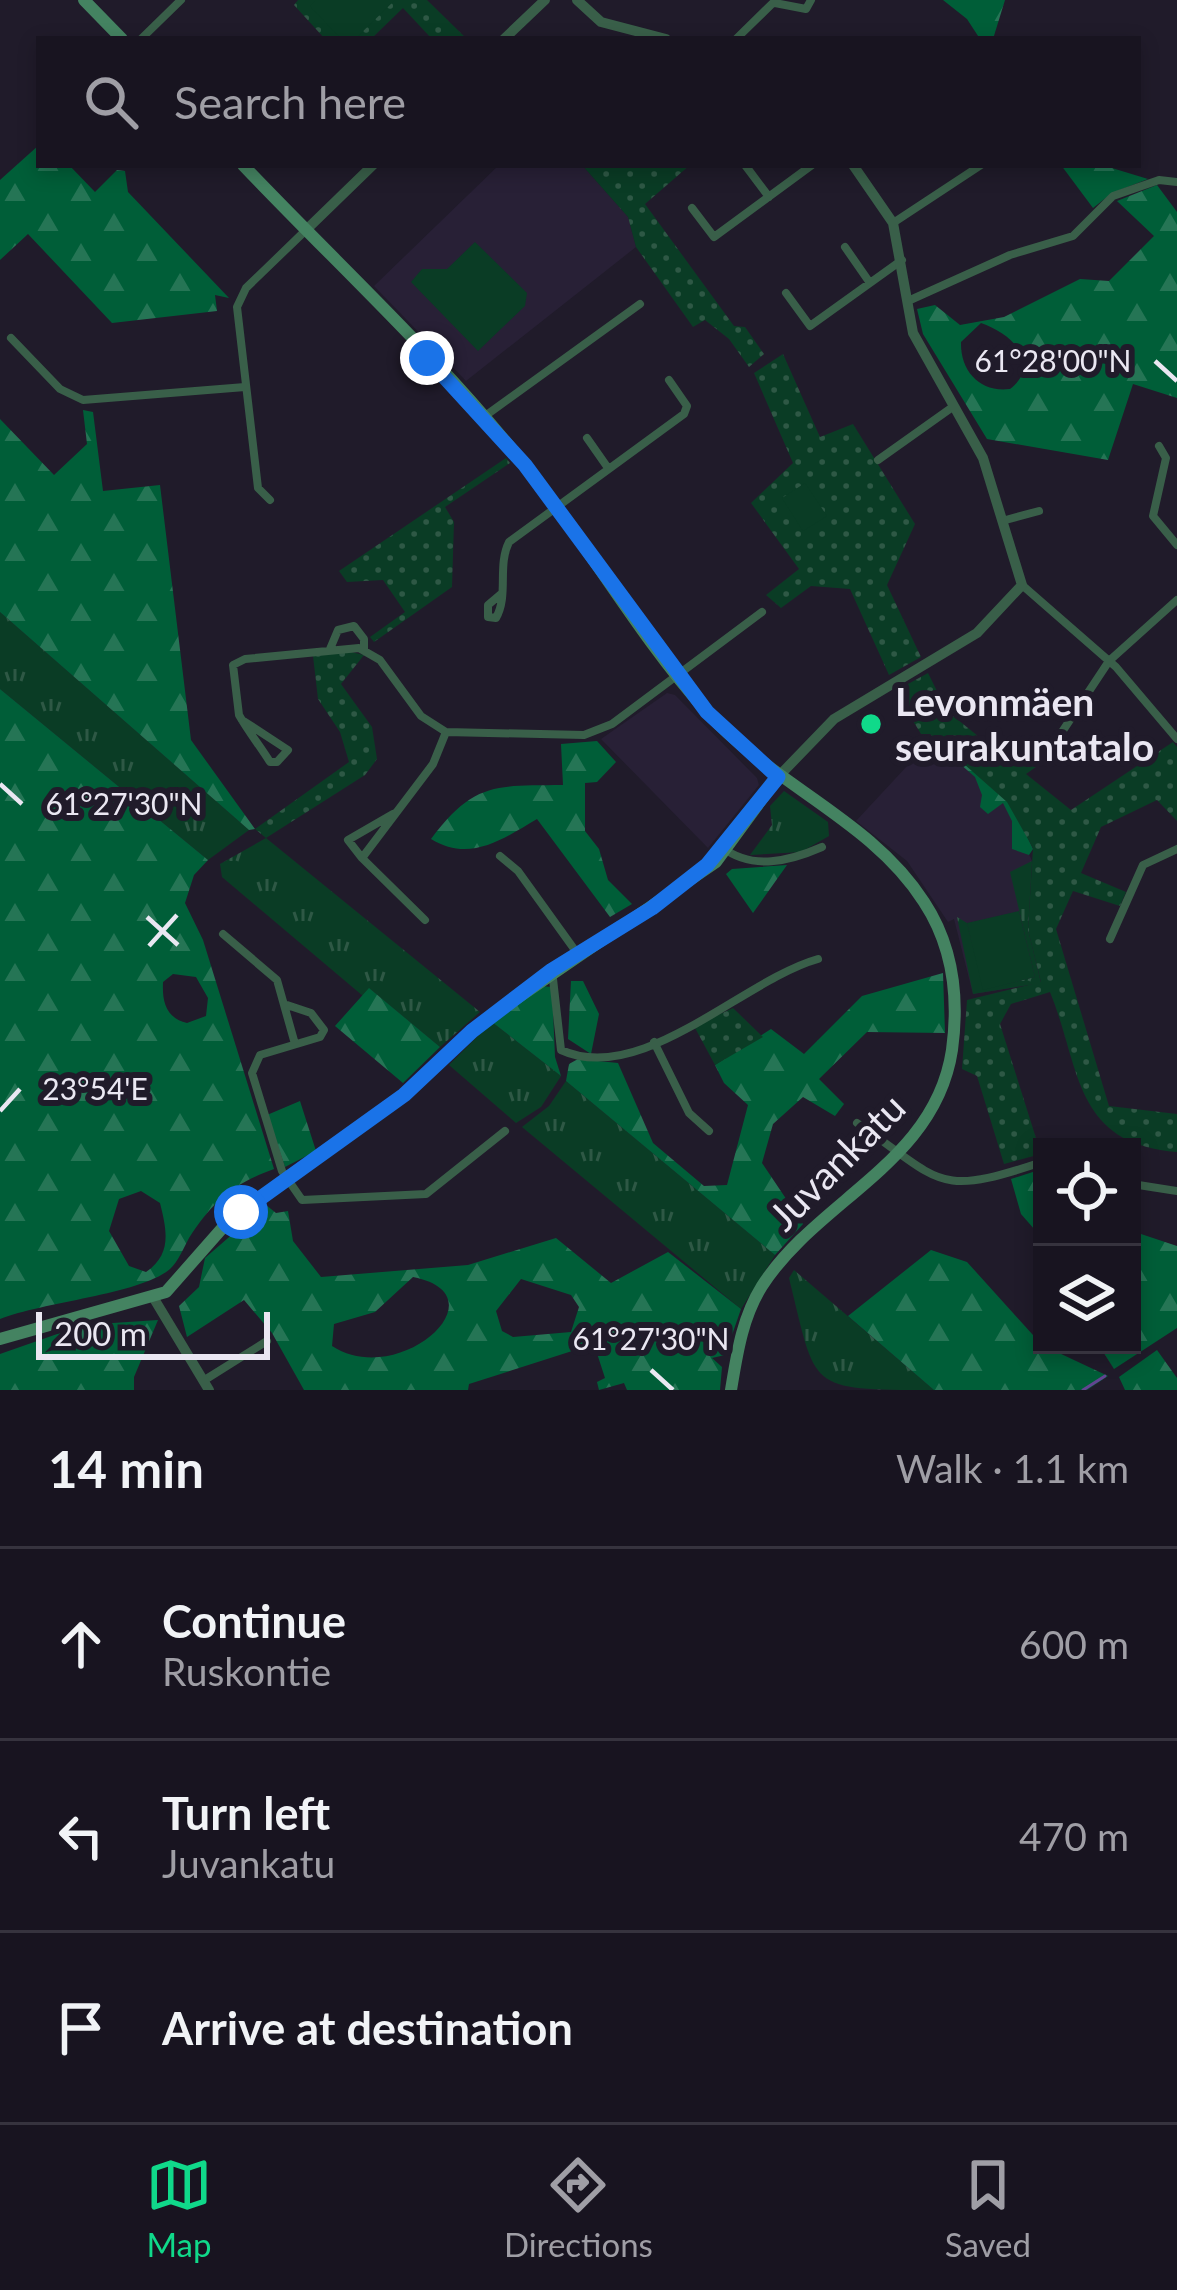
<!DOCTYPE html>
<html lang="en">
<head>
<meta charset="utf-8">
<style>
  body { margin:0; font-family:Lato,sans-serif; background:#211d29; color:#f1f3f6 }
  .controls { position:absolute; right:36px; bottom:36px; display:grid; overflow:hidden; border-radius:0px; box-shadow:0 6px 18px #0003 }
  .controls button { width:108px; height:108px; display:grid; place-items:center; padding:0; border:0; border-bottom:3px solid #36333e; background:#181420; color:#f1f3f6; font:60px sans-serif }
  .scale { position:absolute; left:36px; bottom:30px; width:234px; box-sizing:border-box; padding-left:12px; border:6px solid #eae7f2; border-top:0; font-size:33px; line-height:42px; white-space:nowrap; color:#eae7f2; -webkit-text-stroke:9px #201b2a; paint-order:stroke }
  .stop { position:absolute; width:36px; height:36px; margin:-27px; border:9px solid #1a73e8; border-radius:50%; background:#fff }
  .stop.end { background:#1a73e8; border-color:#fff; box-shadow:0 3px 12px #0008 }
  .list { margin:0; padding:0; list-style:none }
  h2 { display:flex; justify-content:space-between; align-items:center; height:156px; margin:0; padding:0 48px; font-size:51px }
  h2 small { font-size:39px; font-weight:400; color:#9f9ea5 }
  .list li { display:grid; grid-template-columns:78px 1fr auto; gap:36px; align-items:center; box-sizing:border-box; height:192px; padding:0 48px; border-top:3px solid #36333e }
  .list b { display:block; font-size:45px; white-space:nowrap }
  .list p { margin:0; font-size:39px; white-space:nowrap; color:#9f9ea5 }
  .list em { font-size:39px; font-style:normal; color:#9f9ea5 }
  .icon { flex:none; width:66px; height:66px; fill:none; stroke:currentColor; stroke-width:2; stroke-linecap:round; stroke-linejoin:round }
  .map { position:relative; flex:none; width:1177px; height:1390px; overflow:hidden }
  .search { position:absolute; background:#181420; box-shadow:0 6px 18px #0003; left:36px; right:36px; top:36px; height:132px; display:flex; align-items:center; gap:30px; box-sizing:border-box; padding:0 42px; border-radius:0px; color:#9f9ea5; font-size:45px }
  .sheet { height:732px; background:#181420 }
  nav { display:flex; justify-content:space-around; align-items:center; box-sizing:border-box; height:168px; border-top:3px solid #36333e; background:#181420; font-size:33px; color:#9f9ea5 }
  nav a { display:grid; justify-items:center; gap:6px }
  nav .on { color:#10d98a }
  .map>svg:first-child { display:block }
  .built { fill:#282036 }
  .grass { fill:url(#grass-tufts) }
  .forest { fill:url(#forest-firs); fill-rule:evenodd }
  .park { fill:url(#park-dots) }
  .garden { fill:#0a3c25 }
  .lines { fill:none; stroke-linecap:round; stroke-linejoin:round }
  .stream { stroke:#634492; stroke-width:3 }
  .minor { stroke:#395f49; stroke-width:8 }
  .tertiary { stroke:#395f49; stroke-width:10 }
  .secondary { stroke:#448361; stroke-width:12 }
  .route { stroke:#1a73e8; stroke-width:15 }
  .ticks { fill:none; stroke:#eae7f2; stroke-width:4.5 }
  .poi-dot { fill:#10d98a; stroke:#201b2a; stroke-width:4.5 }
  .labels { text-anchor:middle; stroke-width:12; stroke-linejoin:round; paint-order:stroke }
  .poi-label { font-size:39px; font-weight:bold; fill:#eae7f2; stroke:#201b2a; text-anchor:start }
  .street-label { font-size:39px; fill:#eae7f2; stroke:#201b2a }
  .ticks-label { font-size:30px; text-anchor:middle; fill:#eae7f2; stroke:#201b2a; stroke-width:12; stroke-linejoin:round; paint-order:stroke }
</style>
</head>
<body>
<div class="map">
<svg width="1177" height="1390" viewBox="0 0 1177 1390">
  <defs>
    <pattern id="grass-tufts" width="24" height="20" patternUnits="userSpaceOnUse" patternTransform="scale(3)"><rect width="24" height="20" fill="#0a3c25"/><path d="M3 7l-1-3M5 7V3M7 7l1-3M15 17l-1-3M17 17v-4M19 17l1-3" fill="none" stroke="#2e5845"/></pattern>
    <pattern id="forest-firs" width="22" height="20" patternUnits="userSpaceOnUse" patternTransform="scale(3)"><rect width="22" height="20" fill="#005e38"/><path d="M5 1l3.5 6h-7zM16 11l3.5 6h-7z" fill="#257555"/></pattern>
    <pattern id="park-dots" width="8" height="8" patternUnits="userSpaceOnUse" patternTransform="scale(3)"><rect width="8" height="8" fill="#0a3c25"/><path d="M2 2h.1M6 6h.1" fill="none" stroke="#2e5845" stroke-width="1.8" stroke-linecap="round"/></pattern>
  </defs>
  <rect width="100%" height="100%" fill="#201b2a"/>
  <!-- built -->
  <path class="built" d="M499 165H582L628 217 636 247 466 381 374 286Z
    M667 693 675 695 757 778 759 785 708 848 601 739Z
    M934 737 1007 802 1032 861 1028 930 1041 983 973 994 954 919 948 922 907 861 856 821Z"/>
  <!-- grass -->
  <path class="grass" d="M0 612 249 830 208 860 0 689Z
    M784 791 828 822 829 836 801 852 750 855 772 825 770 806Z
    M266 838 480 1012 440 1047 370 989 363 996 222 877 220 864Z
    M1032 861 1028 930 1041 983 973 994 957 917 967 923 984 989 1035 977 1010 872Z
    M492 1022 561 1076 541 1107 516 1123 449 1065Z
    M566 1081 775 1255 741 1309 522 1127 549 1106Z
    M794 1270 934 1390C805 1390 817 1390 789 1278Z"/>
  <!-- forest -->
  <path class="forest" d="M943 0H1005L993 39H980L967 19Z
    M39 145V165H69L95 192 117 170 125 171 128 192 229 298 215 295 217 311 112 323 28 234 0 260V180Z
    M1061 165H1102L1148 179 1112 193 1093 208Z
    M1157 185 1177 212V398L1133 384 1108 460 987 439 923 334 917 309 935 305 960 325 1004 317 1080 279 1109 281 1154 236 1117 201ZM981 323C1011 333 1043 363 1010 389 980 393 960 371 961 342Z
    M83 410 93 412 103 491 160 485 191 740 255 829 249 830 0 612V419L54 475 87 444Z
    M0 689 208 860 194 875 185 903 203 940 274 1169C234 1183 212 1202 189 1238 184 1247 178 1262 170 1269 141 1294 43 1302 0 1319ZM173 974 196 977 208 998 206 1016 187 1023C166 1018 162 1002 163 982ZM141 1191 160 1203C167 1231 172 1254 146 1272L129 1266 109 1231 119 1199Z
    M934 737 991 762 1033 849 1029 855 1012 849V821L1003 803 988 814 980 807 982 795 975 777 951 756 937 761 923 747Z
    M597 741 616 762 597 782 585 783V831L599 849 608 880 632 904 610 917 537 819C503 839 470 863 431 839 474 781 497 786 563 785L561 744Z
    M787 865 753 913 726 874 732 869Z
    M943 973 945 1033 867 1032 819 1079 844 1104 835 1116 803 1097 773 1124 762 1163 803 1224 775 1255 566 1081 569 1064 578 1059 618 1063 653 1143 704 1186 727 1185 748 1105 724 1083 715 1065 771 1029 804 1054 862 996Z
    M571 981H583L599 1014 591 1054 568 1039Z
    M541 986 552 987 555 1057 561 1076 492 1022Z
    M369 988 440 1047 403 1083 335 1026Z
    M300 1101 316 1151 285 1167 267 1115Z
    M1042 1169V1238L1021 1214 1011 1179Z
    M266 1205 276 1213 288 1211 293 1241 321 1277 468 1265 556 1238 611 1283 668 1252 741 1309 725 1355 712 1358 722 1367 720 1390H627L624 1383 599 1390 597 1382 605 1378 594 1344 469 1384 468 1390H304L272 1333 244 1300 187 1337 179 1306 199 1287 205 1258ZM413 1277C505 1295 399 1390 332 1346L334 1324 375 1312ZM521 1279 571 1295 579 1307 571 1332 513 1337 502 1331 496 1311Z
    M1132 1231 1177 1246V1328L1114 1369 1099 1345H1132Z
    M931 1250 967 1262 1042 1345 1108 1376 1087 1390H934L848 1316Z
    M158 1320 134 1377V1390H0V1354L83 1325Z
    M1157 1350 1177 1378V1390H1125L1119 1377Z"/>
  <!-- park -->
  <path class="park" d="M298 0H427L467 39H432L403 8 371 39H325L294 5Z
    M582 165H690L645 204 734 326 745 327 764 354 749 367 729 339 705 320 693 327 636 247 628 217Z
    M783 354 820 437 853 424 915 524 887 585 921 657 889 675 850 589 811 586 781 608 766 595 799 569 751 503 793 463 754 373Z
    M506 458 510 463 445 507 454 522 452 587 374 642 370 637 405 612 383 580 347 582 339 571Z
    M351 652 364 655 341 684 372 727 377 759 365 775 266 838 255 829 349 762 340 732 318 699 313 656Z
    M928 673 947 711 1015 766 1043 748 1056 753 1026 774 1071 810 1173 742 1177 747V821L1157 800 1101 827 1081 873 1126 892 1120 906 1073 891 1056 929 1109 1106 1177 1114V1152C1073 1144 1081 1068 1050 992L1011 1004 1000 1024 1041 1154 1004 1164 977 1076 962 1069 967 1000 1041 982 1028 930 1033 848 1007 802 930 734H921L898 696 899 689Z
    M733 1008 763 1037 715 1065 694 1026Z"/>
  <!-- garden -->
  <path class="garden" d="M316 0H395L355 39H341L310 6Z
    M475 242 527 293 525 306 478 351 411 282 422 269H447Z
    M805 483 827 516 803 531 782 498Z
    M1019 911 1035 977 983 990 967 923Z"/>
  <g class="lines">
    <!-- stream -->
    <path class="stream" d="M1083 1390 1105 1376"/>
    <!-- minor -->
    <path class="minor" d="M775 3 806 9 811 0
      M141 39 181 0
      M736 39 776 0
      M745 165 769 197
      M692 208 714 237 812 165
      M893 223 981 165
      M845 247 870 283
      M786 293 810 326 902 260
      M908 301 1010 255 1073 236 1113 196 1159 180 1177 182
      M11 338 60 389 83 400 245 387
      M485 416 640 304
      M587 438 608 468
      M1159 446 1166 458 1153 516 1177 545
      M878 460 954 406
      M270 500 258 488 237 307 246 288 305 231
      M1002 521 1039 511
      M1022 585 1116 667 1177 739
      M501 594 488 605V617L496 618C509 595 497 566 509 542L684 414 687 406 669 380
      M330 649 338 630 354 626 364 639V649
      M242 720 288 750 277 762H270C260 746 248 731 239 715L233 665 245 659 359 648 380 660 421 716 446 732 584 735 612 724 762 612
      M1056 741 1109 661 1177 600
      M722 847C752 871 790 861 822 847
      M500 856 518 871 577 953
      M362 858 348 840 393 814
      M425 920 362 858 433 764 446 732
      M223 934 277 980 295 1044
      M1110 939 1143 865 1177 849
      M552 970 561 1050C641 1087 743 980 818 959
      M287 1005 311 1013 324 1030 320 1037 260 1055 252 1073 282 1171 302 1200 426 1194 505 1131
      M654 1042 689 1113 709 1131
      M857 1123C943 1182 935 1198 1042 1162
      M1132 1184 1177 1191
      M203 1381 267 1341"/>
    <!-- tertiary -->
    <path class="tertiary" d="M577 0 601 22 666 39
      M504 39 545 0
      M305 231 373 165
      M778 777 834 719 977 633 1022 585 983 458 913 333 893 223 853 165
      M153 1297 209 1390"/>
    <!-- secondary -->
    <path class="secondary" d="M84 0 122 39
      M243 165C336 263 439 357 523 463 587 543 638 635 707 712 771 784 872 820 924 902 953 946 959 999 952 1050 935 1163 818 1199 762 1286 742 1318 737 1354 731 1390
      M0 1339 166 1292 225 1225 404 1095 484 1021 716 862 778 777"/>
  </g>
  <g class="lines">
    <!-- route -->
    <path class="route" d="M241 1212 404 1095 472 1031 552 970 652 908 707 865 778 777 707 712 525 465 427 358"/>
  </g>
  <!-- ticks -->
  <path class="ticks" d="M1155 361 1177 381M0 784 22 804M147 917 178 945M149 946 177 915M0 1111 20 1089M651 1370 673 1390"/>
  <!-- markers -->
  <circle class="poi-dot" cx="871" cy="724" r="12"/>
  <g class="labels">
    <!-- poi labels -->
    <g class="poi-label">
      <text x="895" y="716">Levonmäen<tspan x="895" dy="45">seurakuntatalo</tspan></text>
    </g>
    <!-- street labels -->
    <g class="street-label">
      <text transform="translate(837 1162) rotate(-45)" y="14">Juvankatu</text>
    </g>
  </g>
  <g class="ticks-label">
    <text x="1053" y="372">61°28'00"N</text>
    <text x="124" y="815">61°27'30"N</text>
    <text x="95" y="1100">23°54'E</text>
    <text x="651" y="1350">61°27'30"N</text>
  </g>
</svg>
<div class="controls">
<button><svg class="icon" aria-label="locate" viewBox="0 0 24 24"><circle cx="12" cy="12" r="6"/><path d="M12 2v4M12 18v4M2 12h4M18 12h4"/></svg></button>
<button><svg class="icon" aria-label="layers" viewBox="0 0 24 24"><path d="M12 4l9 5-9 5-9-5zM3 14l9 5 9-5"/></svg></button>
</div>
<div class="scale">200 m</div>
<div class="stop" style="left:241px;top:1212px"></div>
<div class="stop end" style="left:427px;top:358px"></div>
<div class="search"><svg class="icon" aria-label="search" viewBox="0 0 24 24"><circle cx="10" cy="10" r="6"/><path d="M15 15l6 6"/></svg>Search here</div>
</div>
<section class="sheet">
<h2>14 min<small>Walk · 1.1 km</small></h2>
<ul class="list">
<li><svg class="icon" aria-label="ahead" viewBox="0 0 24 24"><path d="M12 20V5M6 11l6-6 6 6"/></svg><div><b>Continue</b><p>Ruskontie</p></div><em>600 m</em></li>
<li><svg class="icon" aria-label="left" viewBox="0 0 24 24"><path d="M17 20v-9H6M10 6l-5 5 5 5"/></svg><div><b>Turn left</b><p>Juvankatu</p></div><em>470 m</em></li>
<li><svg class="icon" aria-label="arrive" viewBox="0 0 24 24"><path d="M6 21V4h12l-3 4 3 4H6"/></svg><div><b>Arrive at destination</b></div></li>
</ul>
</section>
<nav>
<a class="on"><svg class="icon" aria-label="map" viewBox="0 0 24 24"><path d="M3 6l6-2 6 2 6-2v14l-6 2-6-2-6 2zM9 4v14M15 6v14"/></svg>Map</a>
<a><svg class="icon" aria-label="directions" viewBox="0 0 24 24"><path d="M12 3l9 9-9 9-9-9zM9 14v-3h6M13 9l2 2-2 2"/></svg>Directions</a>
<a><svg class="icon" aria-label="saved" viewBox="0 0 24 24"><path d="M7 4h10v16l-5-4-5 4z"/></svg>Saved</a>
</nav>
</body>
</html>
